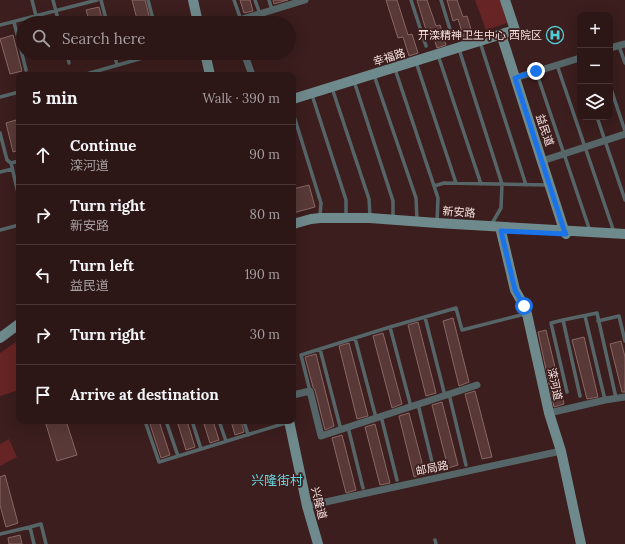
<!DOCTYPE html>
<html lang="en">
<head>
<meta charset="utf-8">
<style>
  body { margin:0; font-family:Lora,"Noto Sans SC",serif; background:#341f1f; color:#f1f3f6 }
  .controls { position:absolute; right:12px; top:12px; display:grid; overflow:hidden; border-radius:8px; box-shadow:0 4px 16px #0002 }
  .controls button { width:36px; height:36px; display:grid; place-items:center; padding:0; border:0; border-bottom:1px solid #483535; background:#2c1616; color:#f1f3f6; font:20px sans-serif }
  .stop { position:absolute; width:12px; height:12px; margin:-9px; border:3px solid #1a73e8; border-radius:50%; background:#fff }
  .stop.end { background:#1a73e8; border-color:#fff; box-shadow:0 1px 4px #0008 }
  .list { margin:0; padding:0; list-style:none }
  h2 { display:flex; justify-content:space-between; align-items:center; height:52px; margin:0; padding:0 16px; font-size:17px }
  h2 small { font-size:13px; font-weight:400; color:#a69fa1 }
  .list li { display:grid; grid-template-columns:26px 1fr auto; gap:12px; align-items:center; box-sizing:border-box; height:60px; padding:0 16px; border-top:1px solid #483535 }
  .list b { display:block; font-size:15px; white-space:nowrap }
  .list p { margin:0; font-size:13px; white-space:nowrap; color:#a69fa1 }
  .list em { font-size:13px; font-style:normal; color:#a69fa1 }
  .icon { flex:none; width:22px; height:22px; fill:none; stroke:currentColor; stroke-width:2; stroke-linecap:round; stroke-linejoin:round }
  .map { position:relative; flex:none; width:625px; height:544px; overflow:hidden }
  .search { position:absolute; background:#2c1616; box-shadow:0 4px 16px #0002; left:16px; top:16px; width:280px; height:44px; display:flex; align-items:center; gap:10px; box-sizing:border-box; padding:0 14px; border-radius:22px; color:#a69fa1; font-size:15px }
  .panel { position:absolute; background:#2c1616; box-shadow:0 4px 16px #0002; left:16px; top:72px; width:280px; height:352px; border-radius:8px }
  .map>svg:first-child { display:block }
  .green { fill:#672424 }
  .building { fill:#583937; stroke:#896664 }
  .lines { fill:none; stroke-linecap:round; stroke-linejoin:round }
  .lane { stroke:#566668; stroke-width:3.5 }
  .street { stroke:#566668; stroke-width:7 }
  .secondary { stroke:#6f8a8c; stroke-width:10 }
  .route { stroke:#1a73e8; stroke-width:5 }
  .labels { text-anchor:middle; stroke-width:3.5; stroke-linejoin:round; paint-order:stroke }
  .poi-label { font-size:11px; fill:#f8e4e2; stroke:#3b1e1d; text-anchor:end }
  .street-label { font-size:11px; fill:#f8e4e2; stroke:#3b1e1d }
  .quarter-label { font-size:13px; fill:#67d3dd; stroke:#3b1e1d }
</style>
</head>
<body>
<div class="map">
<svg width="625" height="544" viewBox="0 0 625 544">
  <rect width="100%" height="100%" fill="#3b1e1d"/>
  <!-- green -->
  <path class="green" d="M475 0H500L507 23 486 30Z
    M19 340V390L0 396V353Z
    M9 439 17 457 0 466V444Z"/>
  <!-- building -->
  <path class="building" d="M132 0H145L151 23H138Z
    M240 0H250L253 11 244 13Z
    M273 0H288L274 4Z
    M386 0H397L408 35 412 34 418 53 409 56 403 37 398 38Z
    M417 0H427L436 26 440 25 446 45 437 48 431 28 426 30Z
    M447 0H457L463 17 467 16 473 36 464 39 458 19 453 21Z
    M99 7 103 23H90L86 10Z
    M13 35 22 71 10 74 0 39Z
    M50 53H64V55L51 58Z
    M16 120 19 133V150L13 152 6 123Z
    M309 185 315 207 293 213V189Z
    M453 318 469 382 459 386 443 321Z
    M418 322 436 393 426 396 408 325Z
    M546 330 564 404 554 407 538 332Z
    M383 333 402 404 392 408 373 336Z
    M584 337 598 397 587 399 572 340Z
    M621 341 625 357V392H622L610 344Z
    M349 343 368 416 357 419 339 346Z
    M316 354 334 426 325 430 315 390 313 387 305 357Z
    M475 391 492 457 482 459 465 394Z
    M442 402 458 465 448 468 432 405Z
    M409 413 425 474 414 477 399 416Z
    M45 421H66L77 455 57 461Z
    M149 421H159L170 455 161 458Z
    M177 421H187L195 447 186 450Z
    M203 421H213L219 440 210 443Z
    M231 421H241L244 432 235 435Z
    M375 424 390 483 380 485 365 427Z
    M342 435 356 490 346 493 332 438Z
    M5 475 18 523 6 527 0 505V477Z
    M20 535 22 544H9L8 538Z"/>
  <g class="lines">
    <!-- lane -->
    <path class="lane" d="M32 0 36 16
      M53 0 59 23
      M101 0 107 23
      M148 0 154 23
      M234 0 241 20
      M255 0 260 14
      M269 0 272 10
      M411 0 426 46
      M441 0 452 36
      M14 22 26 70
      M0 25 97 0
      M480 42 526 185
      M619 46 625 63
      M459 49 502 184 501 208 491 225
      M67 53 69 63
      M114 53 117 65
      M438 55 481 184
      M578 58 580 65
      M416 62 456 183
      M557 65 614 232
      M395 69 438 198 437 222
      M536 71 590 231
      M83 75 160 53
      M374 75 416 198 417 220
      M354 81 393 201V219
      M610 86 625 131
      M332 88 369 199 370 216
      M312 95 346 200V217
      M0 97 19 92
      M293 113 321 203 320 216
      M597 117 625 200
      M0 133 7 160 11 163
      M19 161 11 163 19 197
      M0 172 12 169
      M434 186 444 183 549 185
      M0 230 19 225
      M585 316 605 400
      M425 317 445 396
      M563 320 551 323 567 392
      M598 321 619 316 625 341
      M390 327 411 407
      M355 338 376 418
      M320 349 341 430
      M310 391 301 355 390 327 456 308 462 330 525 314
      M449 394 466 465
      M580 396 563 320 597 313 616 398
      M418 404 434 470
      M381 416 397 480
      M145 421 159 462 289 422
      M166 421 178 456
      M192 421 201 449
      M219 421 226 441
      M244 421 248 435
      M348 427 363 488
      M30 527 41 524 46 544
      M0 534 30 527 34 544
      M435 540 436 544"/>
    <!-- street -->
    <path class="street" d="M230 23 305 0
      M610 48 625 44
      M244 53 252 75
      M515 78 580 58
      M542 161 625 134
      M293 395 310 391 321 436 477 385
      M549 413 605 400 625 397
      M307 506 561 451"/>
    <!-- secondary -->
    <path class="secondary" d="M193 0 198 23
      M501 34 564 230 566 234
      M205 53 210 75
      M293 99 515 30 505 0
      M293 224 311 219 320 218H370L437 223 625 234
      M501 231 515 290 524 306 527 314 549 413 561 451 581 544
      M0 338 19 324
      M289 421 307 506 318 544"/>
  </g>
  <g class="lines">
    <!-- route -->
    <path class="route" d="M524 306 515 290 501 231 566 234 564 230 515 78 536 71"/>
  </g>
  <!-- icons -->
  <defs>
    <g id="hospital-ring" transform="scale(0.9)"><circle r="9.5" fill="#3b1e1d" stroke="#52ccd6" stroke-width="1.5"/><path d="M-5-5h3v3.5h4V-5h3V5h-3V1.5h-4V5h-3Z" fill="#52ccd6"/></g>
  </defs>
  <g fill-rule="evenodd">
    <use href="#hospital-ring" x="555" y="35"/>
  </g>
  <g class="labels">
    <!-- poi labels -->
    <g class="poi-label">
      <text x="542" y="39">开滦精神卫生中心 西院区</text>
    </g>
    <!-- street labels -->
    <g class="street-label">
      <text transform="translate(389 57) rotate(-17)" y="4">幸福路</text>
      <text transform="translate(545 130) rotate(72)" y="4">益民道</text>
      <text transform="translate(459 212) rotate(4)" y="4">新安路</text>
      <text transform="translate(555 384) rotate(78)" y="4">滦河道</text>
      <text transform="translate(432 468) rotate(-12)" y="4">邮局路</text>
      <text transform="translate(319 503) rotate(76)" y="4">兴隆道</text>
    </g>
    <!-- quarter labels -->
    <g class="quarter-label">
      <text x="277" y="485">兴隆街村</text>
    </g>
  </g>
</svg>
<div class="controls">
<button>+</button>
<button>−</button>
<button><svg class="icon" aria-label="layers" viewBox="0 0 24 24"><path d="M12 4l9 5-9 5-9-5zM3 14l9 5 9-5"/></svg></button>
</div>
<div class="stop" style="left:524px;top:306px"></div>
<div class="stop end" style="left:536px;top:71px"></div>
<div class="search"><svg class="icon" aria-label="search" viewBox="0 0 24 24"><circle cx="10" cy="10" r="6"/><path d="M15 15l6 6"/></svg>Search here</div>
<section class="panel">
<h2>5 min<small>Walk · 390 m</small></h2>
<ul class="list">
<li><svg class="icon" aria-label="ahead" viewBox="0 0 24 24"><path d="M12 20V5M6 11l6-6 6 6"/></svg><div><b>Continue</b><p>滦河道</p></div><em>90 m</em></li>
<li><svg class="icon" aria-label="right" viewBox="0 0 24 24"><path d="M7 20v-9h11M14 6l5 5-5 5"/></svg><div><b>Turn right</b><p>新安路</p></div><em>80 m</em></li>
<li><svg class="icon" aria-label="left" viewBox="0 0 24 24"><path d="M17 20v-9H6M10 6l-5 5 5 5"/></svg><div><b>Turn left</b><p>益民道</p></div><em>190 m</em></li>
<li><svg class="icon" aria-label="right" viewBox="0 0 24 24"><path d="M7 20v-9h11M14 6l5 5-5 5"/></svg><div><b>Turn right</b></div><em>30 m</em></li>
<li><svg class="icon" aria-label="arrive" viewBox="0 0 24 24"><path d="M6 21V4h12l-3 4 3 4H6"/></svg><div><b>Arrive at destination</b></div></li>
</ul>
</section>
</div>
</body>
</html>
